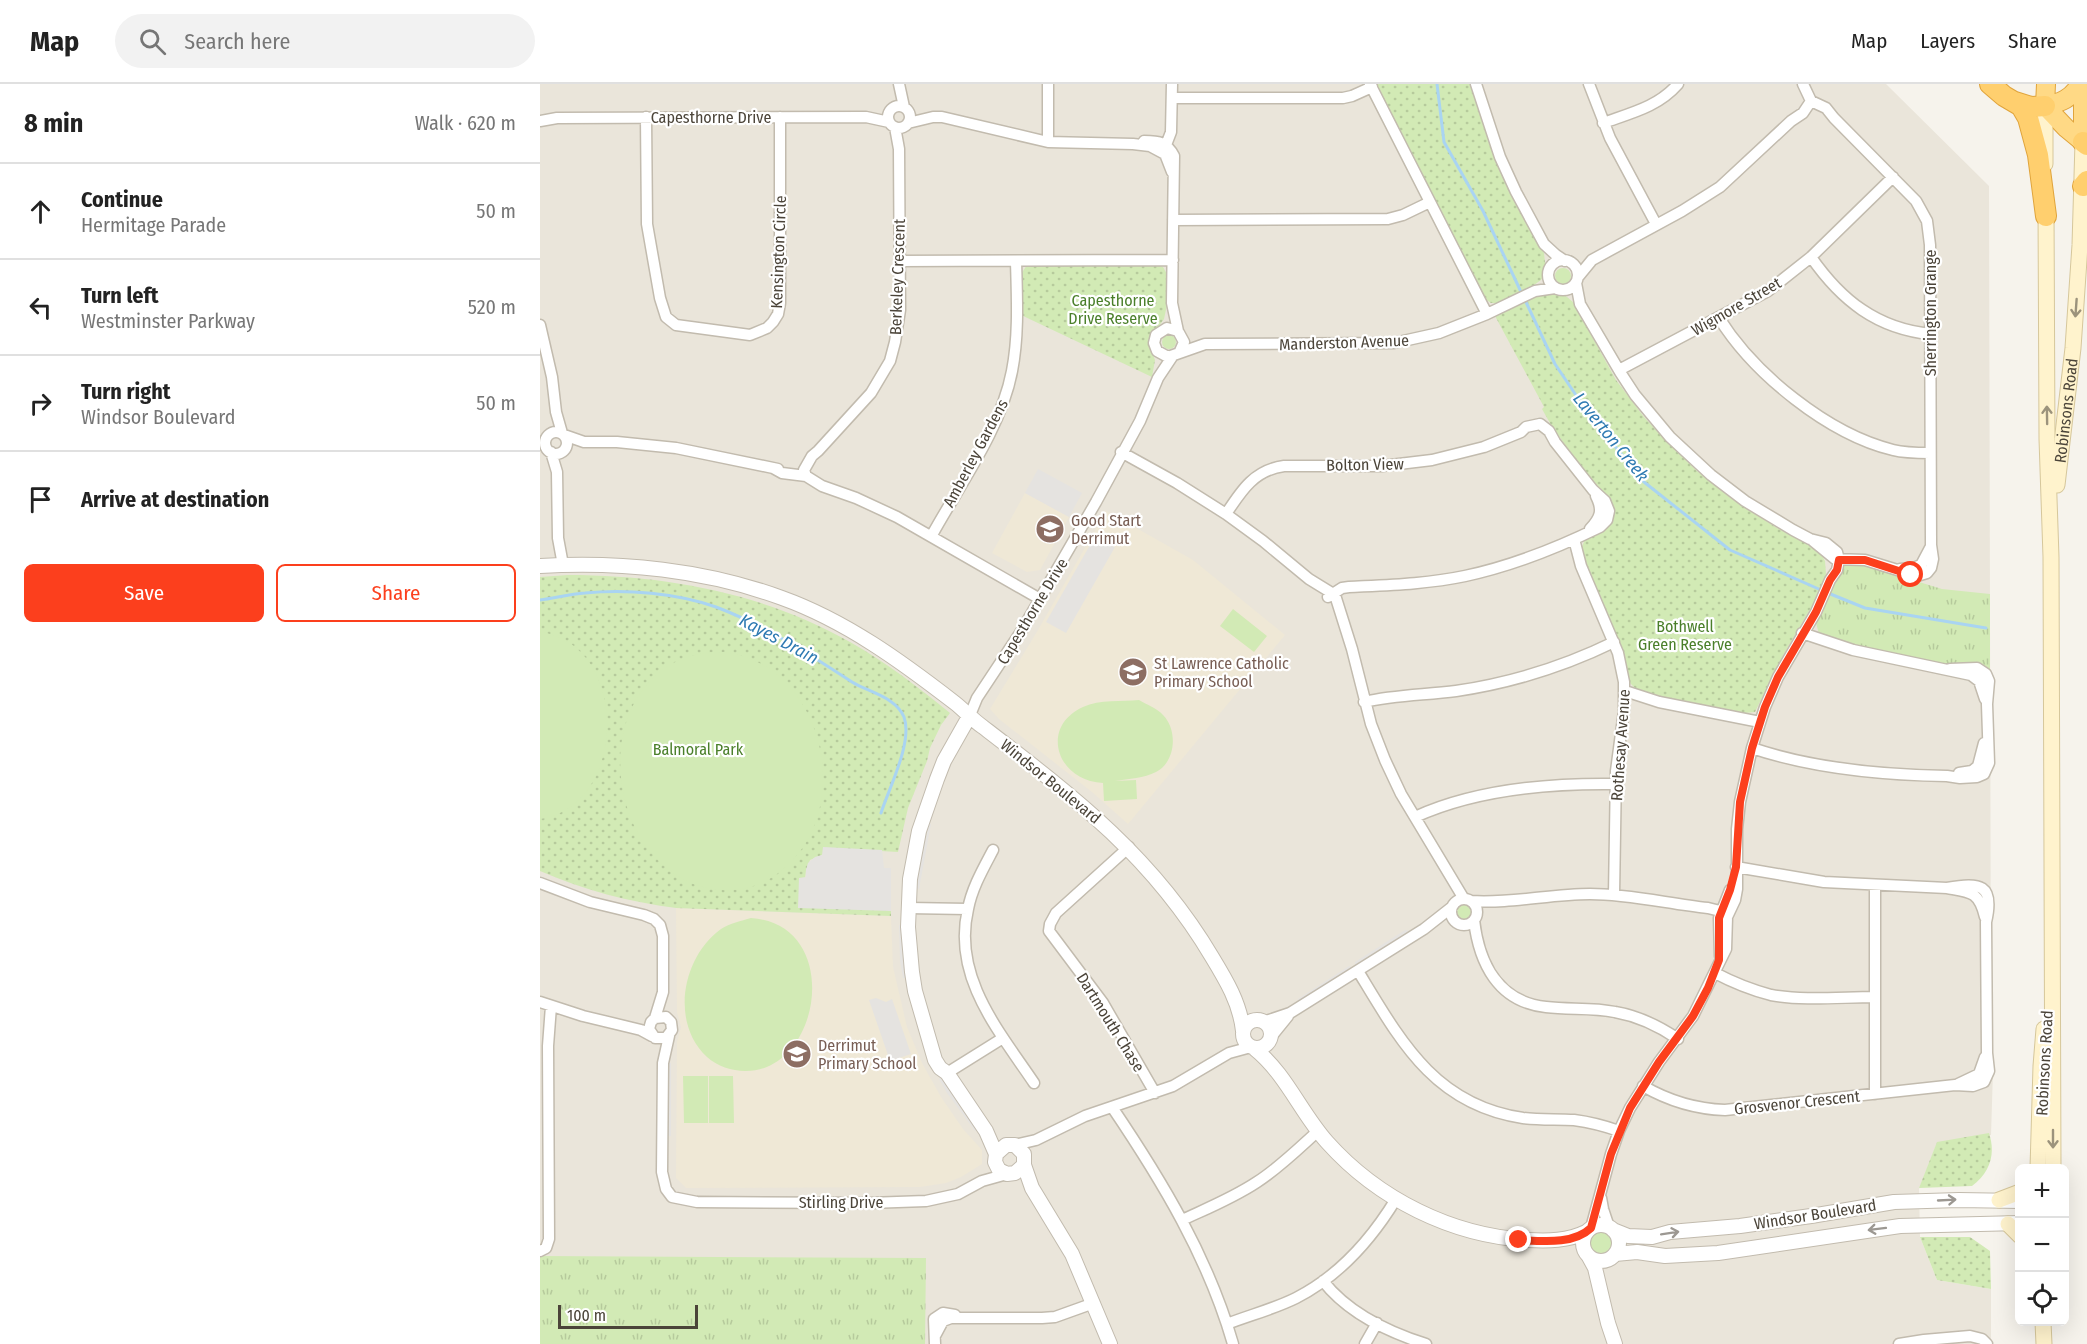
<!DOCTYPE html>
<html lang="en">
<head>
<meta charset="utf-8">
<style>
  body { margin:0; font-family:"Fira Sans Condensed",sans-serif; background:#f2f2f2; color:#222 }
  .controls { position:absolute; right:18px; bottom:18px; display:grid; overflow:hidden; border-radius:9px; box-shadow:0 6px 24px #0002 }
  .controls button { width:54px; height:54px; display:grid; place-items:center; padding:0; border:0; border-bottom:2px solid #e0e0e0; background:#fff; color:#222; font:30px sans-serif }
  .scale { position:absolute; left:18px; bottom:15px; width:140px; box-sizing:border-box; padding-left:6px; border:3px solid #4b4439; border-top:0; font-size:16px; line-height:21px; white-space:nowrap; color:#4b4439; -webkit-text-stroke:4px #fff; paint-order:stroke }
  .stop { position:absolute; width:18px; height:18px; margin:-14px; border:4px solid #fc3f1d; border-radius:50%; background:#fff }
  .stop.end { background:#fc3f1d; border-color:#fff; box-shadow:0 2px 6px #0008 }
  .list { margin:0; padding:0; list-style:none }
  h2 { display:flex; justify-content:space-between; align-items:center; height:78px; margin:0; padding:0 24px; font-size:26px }
  h2 small { font-size:20px; font-weight:400; color:#767676 }
  .list li { display:grid; grid-template-columns:39px 1fr auto; gap:18px; align-items:center; box-sizing:border-box; height:96px; padding:0 24px; border-top:2px solid #e0e0e0 }
  .list b { display:block; font-size:22px; white-space:nowrap }
  .list p { margin:0; font-size:20px; white-space:nowrap; color:#767676 }
  .list em { font-size:20px; font-style:normal; color:#767676 }
  .actions { display:flex; gap:12px; padding:18px 24px }
  .actions a { flex:1; padding:14px 0; border:2px solid #fc3f1d; border-radius:9px; text-align:center; font-size:21px; color:#fc3f1d }
  .actions .main { background:#fc3f1d; color:#fff }
  .icon { flex:none; width:33px; height:33px; fill:none; stroke:currentColor; stroke-width:2; stroke-linecap:round; stroke-linejoin:round }
  .map { position:relative; flex:none; width:1547px; height:1260px; overflow:hidden }
  header { display:flex; align-items:center; gap:36px; box-sizing:border-box; height:84px; padding:0 30px; background:#fff; border-bottom:2px solid #e0e0e0 }
  header strong { font-size:28px }
  nav { display:flex; gap:33px; margin-inline-start:auto; font-size:21px }
  .search { width:420px; height:54px; background:#f2f2f2; display:flex; align-items:center; gap:15px; box-sizing:border-box; padding:0 21px; border-radius:33px; color:#767676; font-size:22px }
  main { display:flex }
  aside { flex:1; background:#fff }
  .map>svg:first-child { display:block }
  .residential { fill:#eae5da }
  .education { fill:#efe8d6 }
  .grass { fill:url(#grass-tufts) }
  .park { fill:url(#park-dots) }
  .garden { fill:#d2eab5 }
  .parking { fill:#e5e3e0 }
  .lines { fill:none; stroke-linecap:round; stroke-linejoin:round }
  .stream { stroke:#a9d4f2; stroke-width:3 }
  .minor-casing { stroke:#c2bbae; stroke-width:13 }
  .tertiary-casing { stroke:#c2bbae; stroke-width:16 }
  .secondary-casing { stroke:#d6c79b; stroke-width:17 }
  .trunk-casing { stroke:#e0a43c; stroke-width:20 }
  .motorway-casing { stroke:#e0a43c; stroke-width:22 }
  .minor { stroke:#fff; stroke-width:10 }
  .tertiary { stroke:#fff; stroke-width:14 }
  .secondary { stroke:#fff3cd; stroke-width:15 }
  .trunk { stroke:#ffd985; stroke-width:18 }
  .motorway { stroke:#ffcf6e; stroke-width:20 }
  .oneway { stroke:#9c937c }
  .oneway2 { stroke:#9c9892 }
  .route { stroke:#fc3f1d; stroke-width:8 }
  .labels { text-anchor:middle; stroke-width:4.5; stroke-linejoin:round; paint-order:stroke }
  .street-label { font-size:16px; fill:#4b4439; stroke:#fff }
  .park-label { font-size:16px; fill:#4a7f2a; stroke:#fff }
  .education-label { font-size:16px; fill:#785e54; stroke:#fff; text-anchor:start }
  .water-label { font-size:18px; font-style:italic; fill:#2e7ab2; stroke:#fff }
</style>
</head>
<body>
<header>
<strong>Map</strong>
<div class="search"><svg class="icon" aria-label="search" viewBox="0 0 24 24"><circle cx="10" cy="10" r="6"/><path d="M15 15l6 6"/></svg>Search here</div>
<nav><a>Map</a><a>Layers</a><a>Share</a></nav>
</header>
<main>
<aside>
<h2>8 min<small>Walk · 620 m</small></h2>
<ul class="list">
<li><svg class="icon" aria-label="ahead" viewBox="0 0 24 24"><path d="M12 20V5M6 11l6-6 6 6"/></svg><div><b>Continue</b><p>Hermitage Parade</p></div><em>50 m</em></li>
<li><svg class="icon" aria-label="left" viewBox="0 0 24 24"><path d="M17 20v-9H6M10 6l-5 5 5 5"/></svg><div><b>Turn left</b><p>Westminster Parkway</p></div><em>520 m</em></li>
<li><svg class="icon" aria-label="right" viewBox="0 0 24 24"><path d="M7 20v-9h11M14 6l5 5-5 5"/></svg><div><b>Turn right</b><p>Windsor Boulevard</p></div><em>50 m</em></li>
<li><svg class="icon" aria-label="arrive" viewBox="0 0 24 24"><path d="M6 21V4h12l-3 4 3 4H6"/></svg><div><b>Arrive at destination</b></div></li>
</ul>
<div class="actions"><a class="main">Save</a><a>Share</a></div>
</aside>
<div class="map">
<svg width="1547" height="1260" viewBox="0 0 1547 1260">
  <defs>
    <pattern id="grass-tufts" width="24" height="20" patternUnits="userSpaceOnUse" patternTransform="scale(1.5)"><rect width="24" height="20" fill="#d2eab5"/><path d="M3 7l-1-3M5 7V3M7 7l1-3M15 17l-1-3M17 17v-4M19 17l1-3" fill="none" stroke="#b6ca9c"/></pattern>
    <pattern id="park-dots" width="8" height="8" patternUnits="userSpaceOnUse" patternTransform="scale(1.5)"><rect width="8" height="8" fill="#d2eab5"/><path d="M2 2h.1M6 6h.1" fill="none" stroke="#b6ca9c" stroke-width="1.8" stroke-linecap="round"/></pattern>
  </defs>
  <rect width="100%" height="100%" fill="#f6f3ec"/>
  <!-- residential -->
  <path class="residential" d="M0 0H1346L1449 102 1451 963 1453 987 1451 1051 1397 1059 1379 1105 1380 1153 1397 1196 1451 1205V1260H382L0 1173Z"/>
  <!-- education -->
  <path class="education" d="M485 409 529 433 500 486 487 488 452 469Z
    M566 427 653 476 745 551 588 740 552 708 459 635 450 625 498 546Z
    M136 824 351 832 353 883 367 943 382 979 401 1013 423 1045 442 1066V1080L421 1093 406 1099 380 1103 146 1104 136 1094 137 958 141 943 137 928Z"/>
  <!-- grass -->
  <path class="grass" d="M1317 479 1402 505 1450 510V591C1411 581 1371 576 1332 567 1314 563 1296 556 1279 550L1276 539 1298 488 1306 480Z
    M0 1172 386 1174 385 1260H0Z"/>
  <!-- park -->
  <path class="park" d="M835 0H931L960 85 1004 169 1006 188 1001 196 994 201 957 219H951L945 215Z
    M487 181H617L623 183 627 190V221L624 235 610 254V263L615 276 612 293 481 231V190Z
    M1009 208 1022 209 1033 218 1076 296 1104 333 1128 359 1157 387 1192 415 1237 444 1272 462 1280 468 1285 477 1286 490 1276 515 1241 575 1215 628 1205 629 1118 612 1096 605 1090 599 1081 564 1049 489 1041 465 1064 409 1035 375 1011 341 1002 325 1004 323 955 232 1001 210Z
    M28 491C125 491 224 509 310 558 346 578 378 603 410 629L401 641 390 664 387 677 368 724 358 768 288 764 282 771 270 776 266 786 265 794 351 827V832L136 824C89 818 44 806 0 787V493Z
    M1449 1049C1456 1070 1450 1089 1432 1102L1379 1104 1397 1058Z
    M1380 1153H1430L1450 1167 1451 1205 1397 1196Z"/>
  <!-- garden -->
  <path class="garden" d="M1015 192a8 8 0 1 1 16 0a8 8 0 1 1-16 0Z
    M622 258a7 7 0 1 1 14 0a7 7 0 1 1-14 0Z
    M693 525 727 552 714 568 680 542Z
    M0 548C91 560 88 723 0 735Z
    M183 568C280 578 316 717 248 781 230 798 207 808 182 806 158 805 138 795 121 779 51 713 71 566 183 568Z
    M599 616C607 621 617 624 623 631 638 646 636 678 616 688 604 694 589 695 575 697L596 696 597 715 564 717 563 699C517 697 499 643 543 623 560 615 582 618 599 616Z
    M917 828a7 7 0 1 1 14 0a7 7 0 1 1-14 0Z
    M211 834C304 840 282 988 205 987 192 987 177 982 167 973 130 939 142 873 181 845 190 839 201 837 211 834Z
    M143 992H168V1039H144Z
    M169 992H193L194 1039H169Z
    M1050 1159a11 11 0 1 1 22 0a11 11 0 1 1-22 0Z"/>
  <!-- parking -->
  <path class="parking" d="M498 385 542 409 529 433 485 409Z
    M554 454 575 463 526 549 506 538Z
    M389 739 391 740 379 805 376 804 379 785Z
    M283 763 342 766 344 784H351V827L258 824 259 794 266 793V786L268 779 275 773 282 771Z
    M359 841 361 842 366 894H363L360 877Z
    M865 846 870 847 815 883V878Z
    M809 882 813 884 759 918 758 915Z
    M336 914 346 918 352 915 371 970 350 977 329 916Z
    M128 979H131V1052H127Z
    M402 993 421 1024 437 1045 435 1047 407 1009 399 995Z"/>
  <g class="lines">
    <!-- stream -->
    <path class="stream" d="M897 0 904 58 943 127 982 210
      M985 216 1015 280 1048 329 1104 398 1190 466 1281 506
      M1288 509 1325 524 1446 544
      M0 516C15 514 30 510 45 509 87 505 136 509 176 523 224 541 269 570 312 598 328 608 356 613 364 633 373 658 349 704 341 729"/>
    <!-- minor casing -->
    <g class="minor-casing">
      <path id="minor" d="M359 0 364 23
        M830 0 947 230
        M936 0 960 73 976 108 1004 160 1016 171 1025 177
        M1049 0 1070 54 1116 140
        M1263 0 1271 17 1286 24 1294 34 1376 117 1387 137 1390 161 1391 461 1393 475 1391 484 1387 489 1377 492 1325 476 1295 475 1273 457
        M632 14H803L812 12 832 3
        M348 33a11 11 0 1 1 22 0a11 11 0 1 1-22 0Z
        M106 33 107 140 120 214 126 233 136 241 210 251 227 244 233 238 238 230 240 219V33
        M0 37 17 34 326 33 349 38
        M368 39 393 33H402L508 58 593 60 610 62 625 70 632 88
        M1063 39C1091 29 1118 23 1138 0
        M604 57C619 57 627 58 634 72L632 219 638 247
        M508 58V0
        M621 65 626 61 631 48 632 0
        M633 136 848 135 863 131 890 118
        M1271 173C1301 216 1337 245 1391 250
        M1008 191a15 15 0 1 1 30 0a15 15 0 1 1-30 0Z
        M360 177 633 176
        M1038 193 1052 176 1142 127 1180 103 1251 37 1263 29 1271 17
        M1036 199 1040 220 1080 288 1095 311 1130 353 1171 391 1205 417 1253 446 1270 455 1286 459 1297 468 1299 476 1297 486 1290 496 1276 528 1238 593 1225 623 1212 664 1200 718 1197 745V805L1195 816 1187 833 1186 865 1153 932 1119 978 1090 1024 1079 1047 1071 1070 1051 1144
        M1179 234C1214 290 1288 350 1353 366 1365 369 1378 369 1390 369
        M0 241 12 293 16 328 22 349
        M640 267 644 258 638 247 627 244 616 251 614 259 617 267 628 273 665 260 854 259 899 249 947 230 995 207 1015 204
        M1079 286 1228 207 1271 173 1353 93
        M5 359a11 11 0 1 1 22 0a11 11 0 1 1-22 0Z
        M24 351 44 358H77L136 364 238 385
        M11 368 17 388 18 454 23 481
        M581 368 637 399 686 430 723 457 769 495 795 511 812 565 831 640 845 676 861 710 924 815
        M233 384 242 389 266 392 282 402 316 414 357 433 500 515
        M266 392 264 386 272 372 278 367 331 309 350 277 355 258 360 226 359 65 355 43
        M686 430C701 407 714 386 744 382H842L892 376 944 363 981 348 986 343 1000 340 1009 347 1015 358 1053 406 1065 417 1069 427 1067 436 1060 443C1017 464 972 482 925 492 887 500 848 501 809 503L802 504 788 513
        M1050 445C1061 433 1063 426 1056 412
        M392 451C420 400 461 345 472 287 479 251 477 214 476 177
        M1034 455 1041 482 1078 569 1084 598V627L1076 687 1074 811
        M1360 485 1373 484 1381 481 1390 464
        M1262 549 1313 566 1431 591 1439 597 1445 615
        M1085 607 1119 618 1220 638
        M824 618C854 611 885 611 916 607 970 599 1025 582 1074 558
        M430 631 437 614 482 546 556 418 600 337 618 294 632 273
        M1212 664C1274 685 1342 691 1407 692L1420 694 1437 693 1444 690 1449 679 1447 620 1449 597 1446 590 1437 584 1410 585
        M1419 689 1432 687 1438 682 1444 659
        M875 733C936 705 1009 699 1076 700
        M589 763 516 829 510 840 509 847 563 919 615 1009
        M453 766C443 785 432 804 428 825 412 893 459 947 494 999
        M1196 783 1284 798 1407 804C1430 808 1439 807 1445 833
        M0 799 50 818 104 831 114 835 120 841 123 852V908L115 934 111 938 109 945 115 954H126L132 946 131 938 126 933 115 934
        M1335 802V1010
        M911 828a13 13 0 1 1 26 0a13 13 0 1 1-26 0Z
        M931 817C970 820 1010 810 1050 810 1090 810 1129 820 1168 824L1180 827 1187 833
        M368 824 428 825
        M934 836C939 879 958 918 1006 923 1029 926 1052 923 1075 928 1098 932 1119 942 1138 955
        M1180 872 1179 834 1190 806
        M818 887C860 956 894 1021 983 1034 1000 1036 1017 1035 1034 1036 1049 1038 1065 1042 1079 1047
        M1175 889C1192 898 1212 906 1231 911 1263 917 1302 913 1334 913
        M0 918 43 932 101 946 112 952
        M723 938 750 929 884 845 912 823
        M129 952 123 979 122 1088 126 1105 132 1113 157 1118 329 1119 386 1117 418 1110 442 1097 467 1090
        M731 953 748 932
        M407 989 463 954
        M1418 1000 1439 990 1445 973
        M1103 1002C1129 1017 1155 1025 1185 1026L1415 1001 1433 1002 1444 998 1449 987 1447 969 1446 838C1455 800 1440 798 1407 804
        M572 1023C622 1097 668 1173 693 1260
        M475 1061 496 1056 545 1032 633 1002 689 969 711 963
        M1061 1114 1063 1125 1069 1143
        M642 1136C668 1124 693 1114 717 1098 739 1084 758 1065 778 1047
        M0 1167 6 1164 9 1155 8 962 11 922
        M783 1197C808 1229 848 1248 886 1260
        M687 1240C710 1231 734 1225 756 1214 799 1192 831 1156 856 1115
        M395 1252 403 1237 411 1234H502L515 1233 554 1219
        M395 1260 394 1235 403 1229 415 1231
        M825 1260 837 1239
        M1359 1260 1384 1256 1430 1252 1442 1255 1447 1260"/>
    </g>
    <!-- tertiary casing -->
    <g class="tertiary-casing">
      <path id="tertiary" d="M0 482C80 477 166 486 242 514 306 537 362 578 415 619 425 627 433 636 443 643 534 713 612 772 672 873 686 896 700 919 703 947
        M430 631 404 677 397 695 379 747 370 795 368 843 372 888 375 907 395 976 400 984 407 989 446 1047 456 1070 455 1078 459 1086 467 1090 475 1089 484 1081V1070L475 1061H466L456 1070
        M703 950a14 14 0 1 1 28 0a14 14 0 1 1-28 0Z
        M715 965C746 990 761 1029 787 1058 838 1115 912 1152 988 1156 1008 1157 1028 1157 1046 1148
        M484 1081 492 1104 532 1170 570 1260
        M1043 1159a18 18 0 1 1 36 0a18 18 0 1 1-36 0Z
        M1073 1146 1088 1152 1112 1153 1130 1148 1200 1142 1271 1132 1354 1118 1419 1116 1480 1117
        M1075 1170 1097 1168 1125 1172 1178 1169 1360 1142 1480 1139
        M1049 1173 1055 1184 1068 1239 1075 1260"/>
    </g>
    <!-- secondary casing -->
    <g class="secondary-casing">
      <g id="secondary">
        <path d="M1505 80V22"/>
        <path d="M1506 122 1507 355 1511 473 1513 1084"/>
        <path id="s1" d="M1517 401 1533 264 1540 161 1543 58"/>
        <path d="M1498 1084 1501 982 1504 945"/>
        <path d="M1459 1116 1480 1108"/>
        <path d="M1468 1140 1480 1152"/>
        <path d="M1503 1238 1504 1260"/>
      </g>
    </g>
    <!-- trunk casing -->
    <g class="trunk-casing">
      <path id="trunk" d="M1505 22 1526 44 1543 58
        M1505 22C1521 19 1532 14 1540 0
        M1505 22 1506 0
        M1543 58V0"/>
    </g>
    <!-- motorway casing -->
    <g class="motorway-casing">
      <path id="motorway" d="M1450 0 1464 12 1481 22 1488 34 1498 71 1506 132
        M1475 18 1491 23 1505 22
        M1543 58 1547 61
        M1543 102 1547 97"/>
    </g>
    <!-- minor -->
    <use href="#minor" class="minor"/>
    <!-- tertiary -->
    <use href="#tertiary" class="tertiary"/>
    <!-- secondary -->
    <use href="#secondary" class="secondary"/>
    <!-- trunk -->
    <use href="#trunk" class="trunk"/>
    <!-- motorway -->
    <use href="#motorway" class="motorway"/>
  </g>
  <!-- one-way arrows -->
  <defs><path id="oneway-shaft" d="M-6 0H5M1.5-3L5.5 0L1.5 3" fill="none" stroke-width="1.6" stroke-linecap="round" stroke-linejoin="round" transform="scale(1.5)"/></defs>
  <g class="oneway">
    <use href="#oneway-shaft" transform="translate(1536 224) rotate(94)"/>
    <use href="#oneway-shaft" transform="translate(1507 331) rotate(-91)"/>
    <use href="#oneway-shaft" transform="translate(1513 1055) rotate(90)"/>
  </g>
  <g class="oneway2">
    <use href="#oneway-shaft" transform="translate(1407 1116) rotate(-3)"/>
    <use href="#oneway-shaft" transform="translate(1337 1145) rotate(173)"/>
    <use href="#oneway-shaft" transform="translate(1130 1149) rotate(-9)"/>
  </g>
  <g class="lines">
    <!-- route -->
    <path class="route" d="M979 1156C1002 1157 1033 1161 1051 1144L1071 1070 1090 1024 1119 978 1153 932 1168 904 1179 876V834L1190 806 1196 783 1200 718 1212 664 1225 623 1238 593 1276 528 1290 496 1297 486 1299 476H1325L1371 491"/>
  </g>
  <!-- icons -->
  <defs>
    <g id="school-disc" transform="scale(1.5)"><circle r="9.5" fill="#8d6e63" stroke="#fff"/><path d="M0-5L7-2L0 1L-7-2ZM-4 1L0 2.5L4 1V4Q0 6-4 4Z" fill="#fff"/></g>
  </defs>
  <g fill-rule="evenodd">
    <use href="#school-disc" x="510" y="445"/>
    <use href="#school-disc" x="593" y="588"/>
    <use href="#school-disc" x="257" y="970"/>
  </g>
  <g class="labels">
    <!-- street labels -->
    <g class="street-label">
      <text x="171" y="39">Capesthorne Drive</text>
      <text transform="translate(238 168) rotate(-88)" y="6">Kensington Circle</text>
      <text transform="translate(357 193) rotate(-88)" y="6">Berkeley Crescent</text>
      <text transform="translate(1196 222) rotate(-30)" y="6">Wigmore Street</text>
      <text transform="translate(1390 229) rotate(-90)" y="6">Sherrington Grange</text>
      <text transform="translate(804 258) rotate(-2)" y="6">Manderston Avenue</text>
      <text dy="6" stroke="none"><textPath href="#s1" startOffset="75">Robinsons Road</textPath></text>
      <text transform="translate(435 369) rotate(-62)" y="6">Amberley Gardens</text>
      <text transform="translate(825 380) rotate(-1)" y="6">Bolton View</text>
      <text transform="translate(492 527) rotate(-59)" y="6">Capesthorne Drive</text>
      <text transform="translate(1080 661) rotate(-86)" y="6">Rothesay Avenue</text>
      <text transform="translate(511 697) rotate(39)" y="6">Windsor Boulevard</text>
      <text transform="translate(571 938) rotate(58)" y="6">Dartmouth Chase</text>
      <text transform="translate(1504 979) rotate(-87)" y="6">Robinsons Road</text>
      <text transform="translate(1257 1018) rotate(-6)" y="6">Grosvenor Crescent</text>
      <text x="301" y="1124">Stirling Drive</text>
      <text transform="translate(1275 1130) rotate(-9)" y="6">Windsor Boulevard</text>
    </g>
    <!-- park labels -->
    <g class="park-label">
      <text x="573" y="222">Capesthorne<tspan x="573" dy="18">Drive Reserve</tspan></text>
      <text x="1145" y="548">Bothwell<tspan x="1145" dy="18">Green Reserve</tspan></text>
      <text x="158" y="671">Balmoral Park</text>
    </g>
    <!-- education labels -->
    <g class="education-label">
      <text x="531" y="442">Good Start<tspan x="531" dy="18">Derrimut</tspan></text>
      <text x="614" y="585">St Lawrence Catholic<tspan x="614" dy="18">Primary School</tspan></text>
      <text x="278" y="967">Derrimut<tspan x="278" dy="18">Primary School</tspan></text>
    </g>
    <!-- water labels -->
    <g class="water-label">
      <text transform="translate(1071 353) rotate(51)" y="6">Laverton Creek</text>
      <text transform="translate(239 555) rotate(28)" y="6">Kayes Drain</text>
    </g>
  </g>
</svg>
<div class="controls">
<button>+</button>
<button>−</button>
<button><svg class="icon" aria-label="locate" viewBox="0 0 24 24"><circle cx="12" cy="12" r="6"/><path d="M12 2v4M12 18v4M2 12h4M18 12h4"/></svg></button>
</div>
<div class="scale">100 m</div>
<div class="stop" style="left:1371px;top:491px"></div>
<div class="stop end" style="left:979px;top:1156px"></div>
</div>
</main>
</body>
</html>
